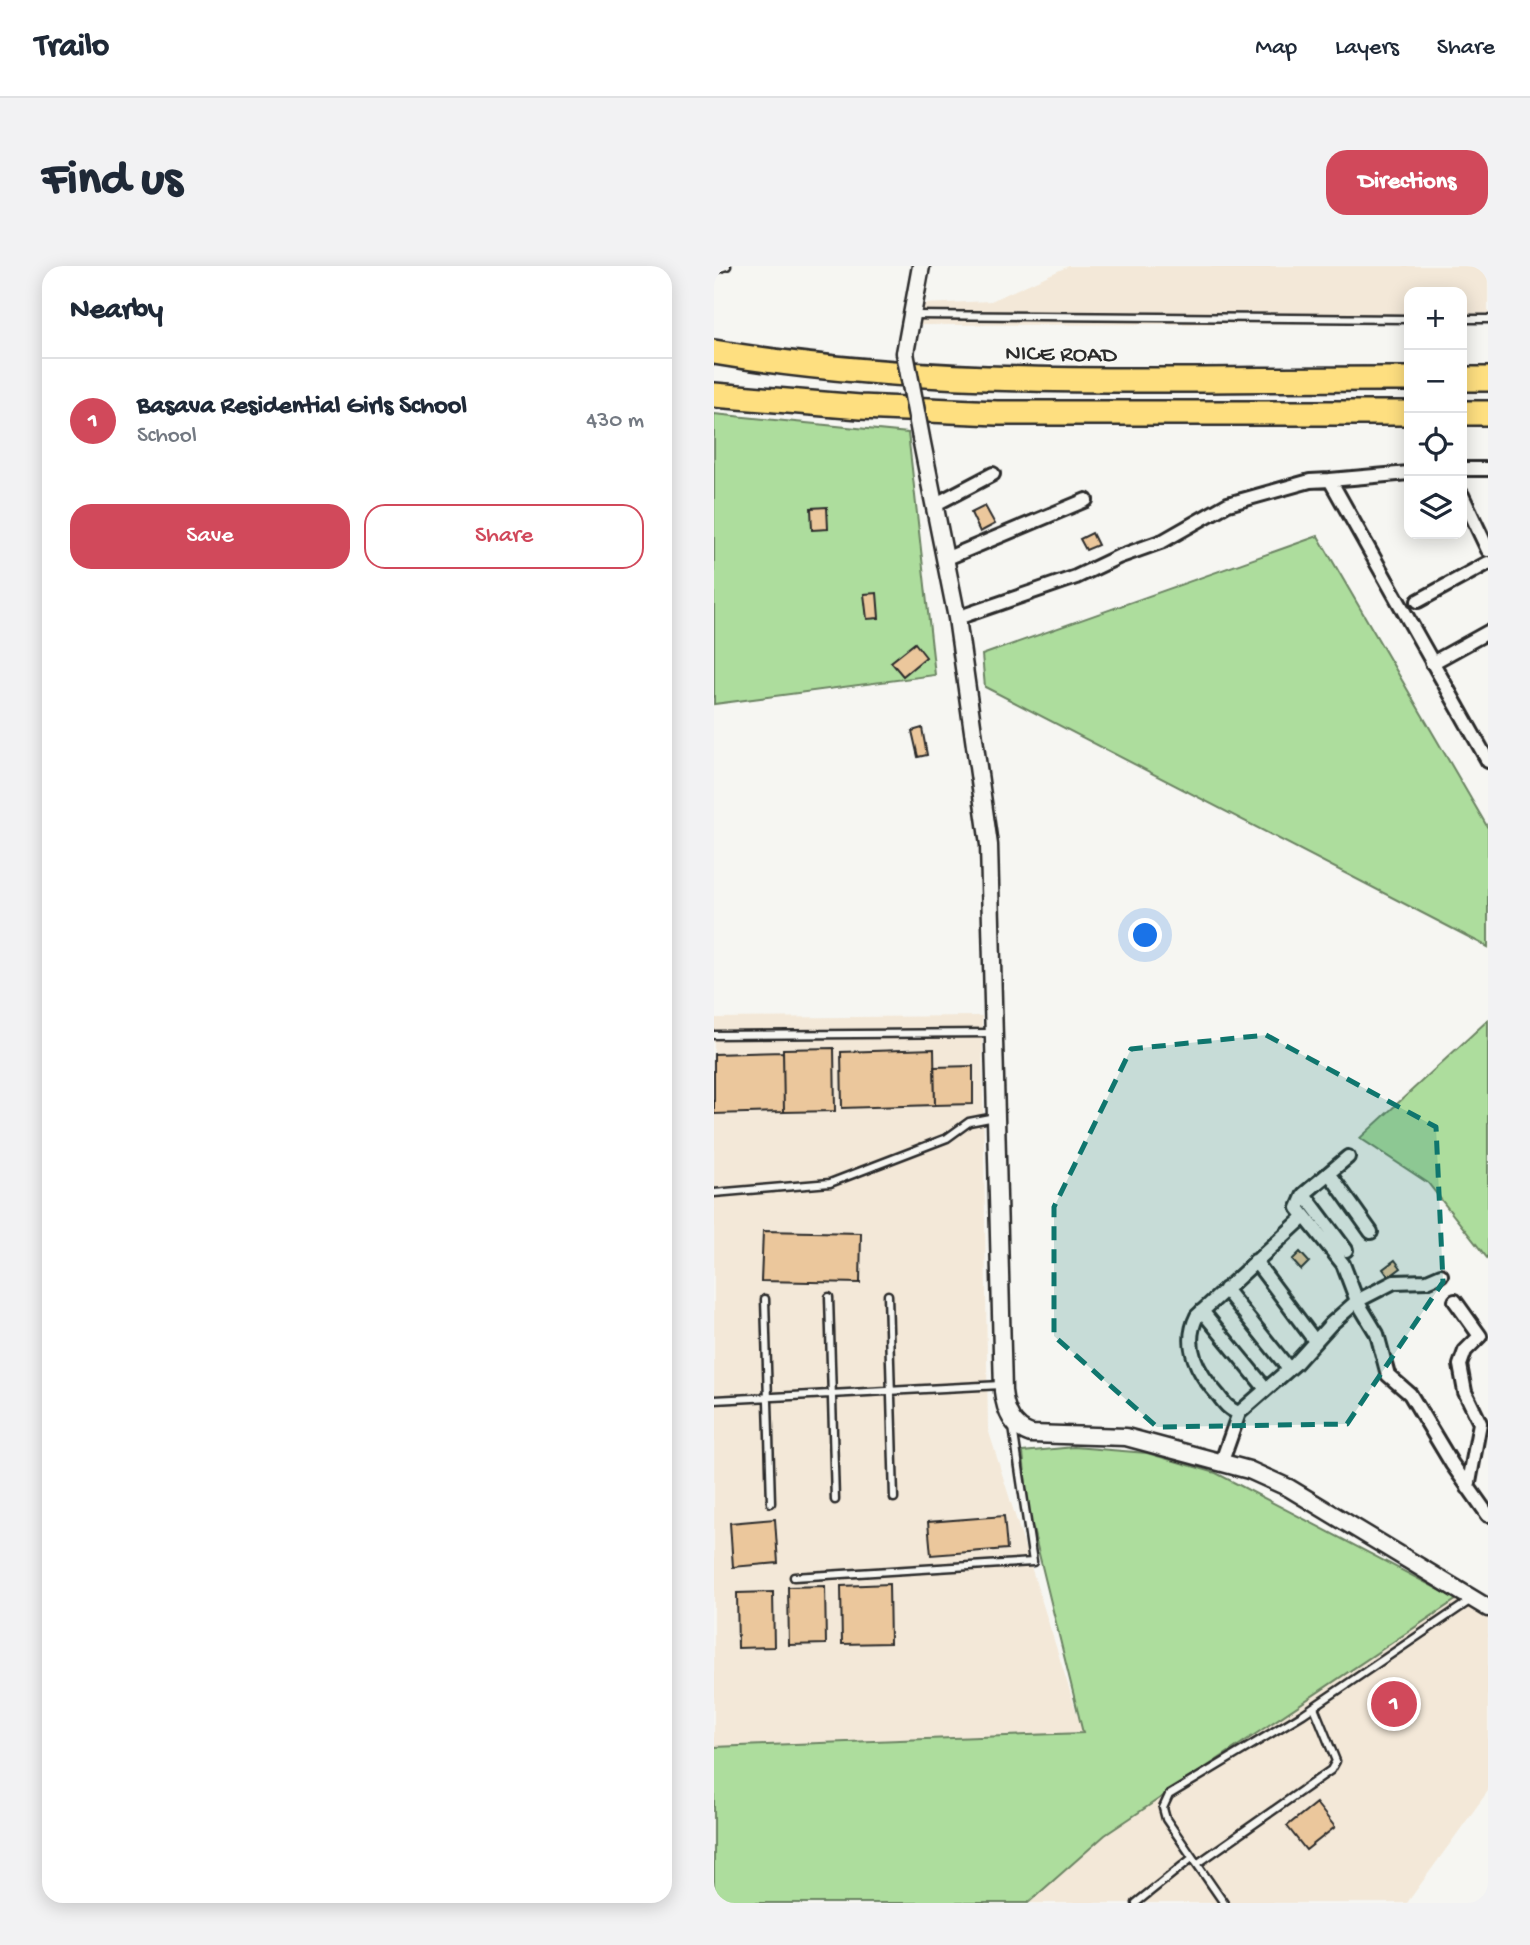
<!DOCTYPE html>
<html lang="en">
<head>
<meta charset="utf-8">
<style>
  body { margin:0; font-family:"Gochi Hand",sans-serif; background:#f2f2f3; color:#1f2937 }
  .controls { position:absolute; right:21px; top:21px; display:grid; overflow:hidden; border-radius:14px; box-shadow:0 4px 18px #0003 }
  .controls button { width:63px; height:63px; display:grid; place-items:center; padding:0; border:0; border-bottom:2px solid #e0e1e3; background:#fff; color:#1f2937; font:35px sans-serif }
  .you { position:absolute; left:432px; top:670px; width:24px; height:24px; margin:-18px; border:5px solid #fff; border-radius:50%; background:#1a73e8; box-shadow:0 0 0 10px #1a73e833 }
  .badge { display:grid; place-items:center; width:46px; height:46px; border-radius:50%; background:#d1495b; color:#fff; font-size:23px; font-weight:700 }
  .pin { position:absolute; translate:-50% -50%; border:4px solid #fff; box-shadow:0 2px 7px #0006 }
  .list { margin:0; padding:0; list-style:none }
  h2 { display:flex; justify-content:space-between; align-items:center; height:91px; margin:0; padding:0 28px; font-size:30px }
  h2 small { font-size:23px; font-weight:400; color:#747a83 }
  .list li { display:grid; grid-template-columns:46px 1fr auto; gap:21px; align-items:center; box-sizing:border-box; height:126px; padding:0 28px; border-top:2px solid #e0e1e3 }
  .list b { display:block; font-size:26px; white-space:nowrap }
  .list p { margin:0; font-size:23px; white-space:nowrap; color:#747a83 }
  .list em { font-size:23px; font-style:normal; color:#747a83 }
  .actions { display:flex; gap:14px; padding:21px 28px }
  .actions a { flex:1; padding:16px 0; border:2px solid #d1495b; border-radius:21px; text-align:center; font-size:24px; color:#d1495b }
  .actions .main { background:#d1495b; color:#fff }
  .icon { flex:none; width:38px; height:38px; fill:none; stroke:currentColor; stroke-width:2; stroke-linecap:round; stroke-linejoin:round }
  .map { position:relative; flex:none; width:774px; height:1637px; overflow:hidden; border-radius:21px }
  header { display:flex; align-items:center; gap:42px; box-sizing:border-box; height:98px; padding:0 35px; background:#fff; border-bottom:2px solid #e0e1e3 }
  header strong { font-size:33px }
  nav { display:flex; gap:38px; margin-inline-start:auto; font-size:24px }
  .intro { display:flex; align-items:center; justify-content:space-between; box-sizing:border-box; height:168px; padding:0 42px }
  h1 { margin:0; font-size:49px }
  .button { padding:18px 32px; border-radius:21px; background:#d1495b; color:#fff; font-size:24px; font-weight:700 }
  main { display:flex; gap:42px; padding:0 42px }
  aside { flex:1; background:#fff; border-radius:21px; box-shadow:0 4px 18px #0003 }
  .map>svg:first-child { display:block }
  .built { fill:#f3e8d8 }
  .green { fill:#addd9d; stroke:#6c8464; stroke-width:2 }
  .building { fill:#ebc79c; stroke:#2b2b2b; stroke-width:2 }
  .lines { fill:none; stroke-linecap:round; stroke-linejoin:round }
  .service-casing { stroke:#2b2b2b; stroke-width:11 }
  .minor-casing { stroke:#2b2b2b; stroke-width:18 }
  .tertiary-casing { stroke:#2b2b2b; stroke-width:21 }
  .motorway-casing { stroke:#2b2b2b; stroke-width:28 }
  .service { stroke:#f6f6f2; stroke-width:6 }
  .minor { stroke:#f6f6f2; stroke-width:12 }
  .tertiary { stroke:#f6f6f2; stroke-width:16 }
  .motorway { stroke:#fedf80; stroke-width:23 }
  .tertiary-bridge-casing { stroke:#2b2b2b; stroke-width:21; stroke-linecap:butt }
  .tertiary-bridge { stroke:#f6f6f2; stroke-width:16 }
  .marked { fill:#0f766e; fill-opacity:0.2; stroke:#0f766e; stroke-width:5; stroke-dasharray:14 9; stroke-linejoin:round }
  .labels { text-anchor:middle; stroke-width:7; stroke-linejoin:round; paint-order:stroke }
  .street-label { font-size:24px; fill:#2b2b2b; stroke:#f6f6f2 }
</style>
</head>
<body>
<header>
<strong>Trailo</strong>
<nav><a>Map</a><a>Layers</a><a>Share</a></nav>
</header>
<div class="intro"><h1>Find us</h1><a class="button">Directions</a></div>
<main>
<aside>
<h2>Nearby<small></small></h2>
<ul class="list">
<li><span class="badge">1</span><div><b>Basava Residential Girls School</b><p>School</p></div><em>430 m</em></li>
</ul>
<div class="actions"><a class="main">Save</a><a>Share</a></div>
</aside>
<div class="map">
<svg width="774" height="1637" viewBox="0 0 774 1637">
  <rect width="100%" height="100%" fill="#f6f6f2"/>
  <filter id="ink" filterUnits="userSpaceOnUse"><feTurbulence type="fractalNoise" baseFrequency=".0143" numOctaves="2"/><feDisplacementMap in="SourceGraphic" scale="14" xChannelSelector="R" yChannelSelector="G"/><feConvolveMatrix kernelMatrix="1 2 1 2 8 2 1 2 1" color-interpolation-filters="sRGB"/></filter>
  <g filter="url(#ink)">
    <!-- built -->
    <path class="built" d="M355 0H774V56L748 57V26H695V57L206 59 210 38 277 35Z
      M268 750 274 1163 369 1467 0 1481V752Z
      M743 1333 774 1352V1525L693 1637H314L391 1569Z"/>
    <!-- green -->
    <path class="green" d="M0 148 194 167 221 409 0 438Z
      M604 270 774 562V681L271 421 268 389Z
      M774 754V993L714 917 646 872Z
      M360 1181 433 1187 502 1207 743 1333 391 1569 314 1637H0V1481L369 1467 314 1243 309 1186Z"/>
    <!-- building -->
    <path class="building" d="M271 240 281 258 266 266 257 247Z
      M113 241 114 263 98 264 97 242Z
      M378 267 384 279 372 284 366 273Z
      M163 327 165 352 153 353 150 328Z
      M201 377 212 391 189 410 177 396Z
      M208 462 213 489 204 491 198 465Z
      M120 782 121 845 70 846 69 783Z
      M220 783 221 839 128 842 127 786Z
      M69 786 70 846 0 848V788Z
      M259 800V838L221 839 220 801Z
      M49 965 147 967 146 1017 47 1015Z
      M586 986 595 996 587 1004 578 994Z
      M681 994 687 1002 675 1011 669 1003Z
      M290 1250 293 1283 217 1289 214 1256Z
      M61 1253 64 1297 19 1301 16 1257Z
      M175 1318 176 1377 128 1378 127 1320Z
      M111 1320 112 1378 75 1379 74 1321Z
      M59 1326 60 1381 24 1382 23 1327Z
      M602 1537 621 1561 592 1584 573 1560Z"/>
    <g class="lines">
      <!-- service casing -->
      <g class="service-casing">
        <path id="service" d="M0 4 13 0
          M200 49 695 53
          M748 53H774
          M0 769 278 767
          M0 927 116 917 233 872 255 856 281 851
          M174 1029 180 1232
          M115 1031 121 1234
          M51 1033 57 1237
          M0 1134 287 1119
          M80 1311 319 1296 299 1161
          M483 1598 617 1504 622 1495 600 1441
          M422 1637 478 1592
          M510 1637 452 1553 449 1542 455 1529 589 1448 757 1334"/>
      </g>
      <!-- minor casing -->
      <g class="minor-casing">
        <path id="minor" d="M748 203H774
          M616 214 695 207
          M748 229 774 284
          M220 239 279 208
          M231 293 372 234
          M704 335 774 297
          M243 352 362 311 404 291 449 275 514 238 596 215 616 214 774 495
          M718 397 774 366
          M634 891 590 928 584 942 629 998 643 1035 663 1068 674 1109 696 1128 738 1198 774 1249
          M615 907 657 966
          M590 928 632 984
          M541 995 601 1075
          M511 1023 575 1103
          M741 1035 766 1070 751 1085 746 1099 751 1126 766 1157 754 1222
          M488 1045 552 1123
          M525 1147C515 1144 510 1137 504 1129 484 1107 468 1080 483 1050L589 952
          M508 1195 525 1147 581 1098 617 1058 643 1035 680 1016 713 1015 727 1009"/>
      </g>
      <!-- tertiary casing -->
      <g class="tertiary-casing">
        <path id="tertiary" d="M191 87 207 0
          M207 172 243 352 275 579 289 1125C291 1143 298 1162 317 1168L412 1171 535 1204 575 1222 774 1342"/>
      </g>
      <!-- motorway casing -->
      <g class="motorway-casing">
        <path id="motorway" d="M0 86C229 125 464 112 695 113
          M748 113H774
          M0 129 146 141 283 147H695
          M748 147H774"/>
      </g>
      <!-- service -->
      <use href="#service" class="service"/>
      <!-- minor -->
      <use href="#minor" class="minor"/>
      <!-- tertiary -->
      <use href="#tertiary" class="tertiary"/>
      <!-- motorway -->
      <use href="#motorway" class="motorway"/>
      <!-- tertiary-bridge casing -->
      <g class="tertiary-bridge-casing">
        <path id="tertiary-bridge" d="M191 87 207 172"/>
      </g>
      <!-- tertiary-bridge -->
      <use href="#tertiary-bridge" class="tertiary-bridge"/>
    </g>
  </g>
  <!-- marked area -->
  <path class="marked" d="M552 769 722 861 729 1016 633 1158 443 1161 340 1070V941L417 783Z"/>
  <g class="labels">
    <!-- street labels -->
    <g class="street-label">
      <text transform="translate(347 86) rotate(1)" y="8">NICE ROAD</text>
    </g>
  </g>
</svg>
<div class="controls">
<button>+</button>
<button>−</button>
<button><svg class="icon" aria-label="locate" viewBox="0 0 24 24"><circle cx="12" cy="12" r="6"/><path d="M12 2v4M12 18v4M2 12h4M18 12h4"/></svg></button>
<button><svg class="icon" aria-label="layers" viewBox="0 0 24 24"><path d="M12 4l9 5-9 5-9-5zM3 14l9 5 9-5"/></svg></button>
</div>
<div class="you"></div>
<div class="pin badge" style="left:680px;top:1438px">1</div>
</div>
</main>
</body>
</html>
